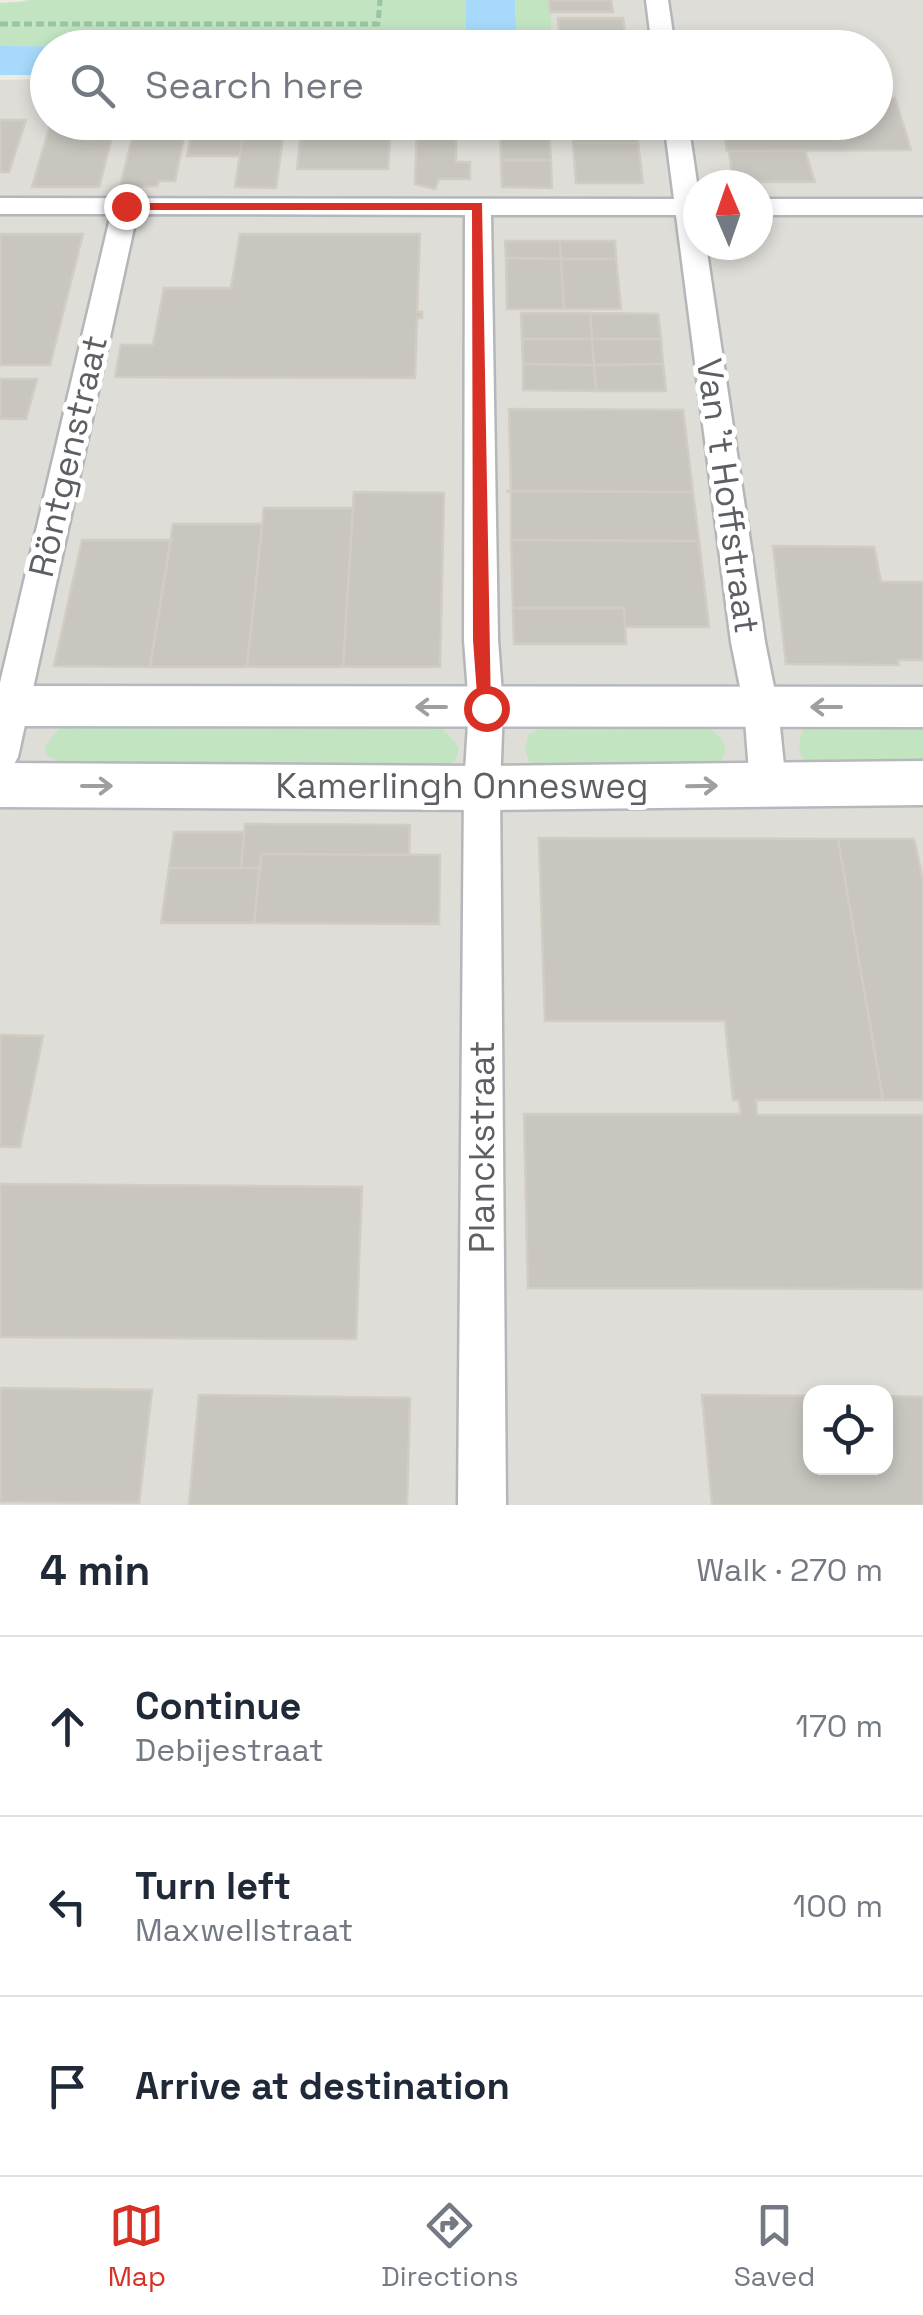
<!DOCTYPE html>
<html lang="en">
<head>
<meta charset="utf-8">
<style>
  body { margin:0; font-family:"Space Grotesk",sans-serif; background:#f2f2f3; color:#1f2937 }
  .controls { position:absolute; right:30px; bottom:30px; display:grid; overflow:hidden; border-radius:20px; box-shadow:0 5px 15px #0003 }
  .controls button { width:90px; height:90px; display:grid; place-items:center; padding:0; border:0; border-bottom:2px solid #e0e1e3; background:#fff; color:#1f2937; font:50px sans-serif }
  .compass { position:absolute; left:683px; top:170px; width:90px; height:90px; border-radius:50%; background:#fff; box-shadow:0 5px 15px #0003; rotate:358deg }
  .stop { position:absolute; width:30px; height:30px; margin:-22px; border:8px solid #d93025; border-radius:50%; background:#fff }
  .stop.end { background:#d93025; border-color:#fff; box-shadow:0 2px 10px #0008 }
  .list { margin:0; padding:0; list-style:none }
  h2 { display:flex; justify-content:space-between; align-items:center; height:130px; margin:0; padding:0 40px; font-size:42px }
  h2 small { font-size:32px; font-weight:400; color:#747a83 }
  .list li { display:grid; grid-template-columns:65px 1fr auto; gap:30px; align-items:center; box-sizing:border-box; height:180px; padding:0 40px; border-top:2px solid #e0e1e3 }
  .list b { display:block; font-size:38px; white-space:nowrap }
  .list p { margin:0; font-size:32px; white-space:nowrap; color:#747a83 }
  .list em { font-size:32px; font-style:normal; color:#747a83 }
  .icon { flex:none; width:55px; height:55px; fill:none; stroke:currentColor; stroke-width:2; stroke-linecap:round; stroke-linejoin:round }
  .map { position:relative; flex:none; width:923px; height:1505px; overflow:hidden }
  .search { position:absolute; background:#fff; box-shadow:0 5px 15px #0003; left:30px; right:30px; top:30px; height:110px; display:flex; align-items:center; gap:25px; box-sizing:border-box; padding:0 35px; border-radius:55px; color:#747a83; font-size:38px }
  .sheet { height:670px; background:#fff }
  nav { display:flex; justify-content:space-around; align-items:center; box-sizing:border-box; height:140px; border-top:2px solid #e0e1e3; background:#fff; font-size:28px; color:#747a83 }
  nav a { display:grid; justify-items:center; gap:5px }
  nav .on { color:#d93025 }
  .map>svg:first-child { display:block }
  .industrial { fill:#dfddd8; fill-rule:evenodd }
  .green { fill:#c2e4c1 }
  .water { fill:#a6d9fb }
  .building { fill:#c9c6c0; stroke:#d2ccc2; stroke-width:2.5 }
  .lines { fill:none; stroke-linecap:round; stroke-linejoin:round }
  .street-casing { stroke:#b4b6ba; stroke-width:5 }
  .secondary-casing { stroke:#b5b8bd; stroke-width:5 }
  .path { stroke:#9bc4a5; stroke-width:5; stroke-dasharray:8 4; stroke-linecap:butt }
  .street { fill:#fff; fill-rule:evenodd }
  .secondary { fill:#fff; fill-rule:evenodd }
  .oneway { stroke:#9d9fa1 }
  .route { fill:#d93025 }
  .labels { text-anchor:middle; stroke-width:10; stroke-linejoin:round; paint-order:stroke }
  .street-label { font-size:35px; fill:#5c5f63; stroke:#fff }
</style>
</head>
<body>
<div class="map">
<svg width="923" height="1505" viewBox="0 0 923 1505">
  <rect width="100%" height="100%" fill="#eeebe3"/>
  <!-- industrial -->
  <path class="industrial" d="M533 0H923V1505H0V80L47 79 48 122H876V48L533 47ZM698 185H758V245H698ZM810 1392H886V1468H810Z"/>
  <!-- green -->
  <path class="green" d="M22 0H466V37L461 45 450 47 0 46V3L30 1Z
    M515 0H552L550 47H517Z
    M923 719V769C896 769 844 775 820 769 794 763 795 737 809 721Z
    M65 722 440 726 459 747 456 760 443 769 63 764 45 754 46 744Z
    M549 724H702C724 737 734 748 714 769H543L529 762 525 750 528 735Z"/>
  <!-- water -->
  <path class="water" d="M466 0H515L517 47H450L461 45 466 37Z
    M0 46 183 47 48 48 47 75H0Z"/>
  <!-- building -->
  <path class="building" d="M549 0H611L613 12H550Z
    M558 18H623L627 48H560Z
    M876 98H895L911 150 727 151 722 122H876Z
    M0 120H26L9 172H0Z
    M51 122H116L99 187H32Z
    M136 122H187L175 181H159L157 186 120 187Z
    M194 122H245L240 156H187Z
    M245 122H285L276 188 235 187Z
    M302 122H391L388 169H297Z
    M417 122H476V134H456V162H470V179H439L435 189 415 184Z
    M500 122H548L551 160H501Z
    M572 122H636L638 143H573Z
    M573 143H638L643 183H576Z
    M729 151H805L815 182H733Z
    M501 160H551L552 188 502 187Z
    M0 234H83L50 365H0Z
    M240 234H420L417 312H422V318H417L415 378 115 377 121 345H153L164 288H231Z
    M505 241H560L561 259 506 258Z
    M560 241H615L616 259H561Z
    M506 258 561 259 564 309H507Z
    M561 259H616L621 309H564Z
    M521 313H590L592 339H522Z
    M590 313 658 314 661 339H592Z
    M522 339H592L594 365 523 364Z
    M592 339H661L663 364 594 365Z
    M523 364 594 365 596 391 523 390Z
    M663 364 666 391H596L594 365Z
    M0 379H37L26 419H0Z
    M509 409 683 410 693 492 511 491Z
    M506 491 693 492 699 541 511 540V492Z
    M354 492 444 493 440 667H343Z
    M264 508H353L343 667H247Z
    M173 524H262L247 667H150Z
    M82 540H171L150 667 54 666Z
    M511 540 699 541 709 627H625L624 608H513Z
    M773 546 874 547 881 582H923V660H898L899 665 786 664Z
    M513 608H624L626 644H514Z
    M245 824 410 825 409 855 261 854 260 868H241Z
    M174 832H244L241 868H169Z
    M539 838 838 839 883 1100H756L757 1115H923V1289L528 1288 524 1114H741L739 1100H733L725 1021H545Z
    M838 839H914L923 880V1100H883Z
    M261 854 440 855 439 924 254 923Z
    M169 868H260L254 923H161Z
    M0 1035 43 1036 20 1147H0Z
    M0 1184 362 1187 356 1339 0 1337Z
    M0 1388 152 1390 139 1503 0 1502Z
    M199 1395 410 1398 407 1505H189Z
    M702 1395 810 1396V1468H886V1396L923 1397V1505H712Z"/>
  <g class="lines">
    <!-- street casing -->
    <g class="street-casing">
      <path id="street" d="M646 0H668L675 48H652Z
        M664 122H688L698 189V245H706L765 642 778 707 786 785 781 796 768 800 755 796 750 785 744 707 731 642 676 215H491L498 640 503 707 500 788 506 1505H458L464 788 469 707 464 640 465 215 137 214 18 757 12 768 0 772V683L111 214H0V198L674 199Z
        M758 199H923V215H758Z"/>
    </g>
    <!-- secondary casing -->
    <g class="secondary-casing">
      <path id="secondary" d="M0 686 923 687V727L0 726Z
        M923 761V805L482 810 0 807V763L482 766Z"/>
    </g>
    <!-- path -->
    <path class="path" d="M0 24H378L380 0"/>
    <!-- street -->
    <use href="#street" class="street"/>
    <!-- secondary -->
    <use href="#secondary" class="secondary"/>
  </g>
  <!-- one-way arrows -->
  <defs><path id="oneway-shaft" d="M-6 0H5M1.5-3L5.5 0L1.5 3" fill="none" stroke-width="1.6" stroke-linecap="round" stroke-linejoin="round" transform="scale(2.5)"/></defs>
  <g class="oneway">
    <use href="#oneway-shaft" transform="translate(431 707) rotate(-180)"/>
    <use href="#oneway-shaft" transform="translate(826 707) rotate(-180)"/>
    <use href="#oneway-shaft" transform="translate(97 786)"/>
    <use href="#oneway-shaft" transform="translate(702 786) rotate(-1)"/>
  </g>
  <!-- route -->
  <path class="route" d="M121 203H482L491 712 486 714 478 708 473 640 472 210H126Z"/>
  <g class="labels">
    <!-- street labels -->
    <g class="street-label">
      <text transform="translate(68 456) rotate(-77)" y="12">Röntgenstraat</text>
      <text transform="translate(728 496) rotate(82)" y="12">Van 't Hoffstraat</text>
      <text x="462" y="798">Kamerlingh Onnesweg</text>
      <text transform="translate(482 1147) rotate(-90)" y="12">Planckstraat</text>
    </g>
  </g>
</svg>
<div class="controls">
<button><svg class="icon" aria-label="locate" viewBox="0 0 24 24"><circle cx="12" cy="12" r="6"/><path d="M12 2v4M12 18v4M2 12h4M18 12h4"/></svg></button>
</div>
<svg class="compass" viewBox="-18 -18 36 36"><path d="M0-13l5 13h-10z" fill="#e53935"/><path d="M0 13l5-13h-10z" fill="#747a83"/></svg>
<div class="stop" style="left:486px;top:708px"></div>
<div class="stop end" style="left:126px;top:206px"></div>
<div class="search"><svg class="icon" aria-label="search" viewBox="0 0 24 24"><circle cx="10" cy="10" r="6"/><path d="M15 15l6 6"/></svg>Search here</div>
</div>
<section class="sheet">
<h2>4 min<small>Walk · 270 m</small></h2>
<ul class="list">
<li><svg class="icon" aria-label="ahead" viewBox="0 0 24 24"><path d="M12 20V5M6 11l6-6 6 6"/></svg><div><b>Continue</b><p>Debijestraat</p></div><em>170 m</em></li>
<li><svg class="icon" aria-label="left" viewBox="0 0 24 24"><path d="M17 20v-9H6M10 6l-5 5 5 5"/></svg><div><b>Turn left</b><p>Maxwellstraat</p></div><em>100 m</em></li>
<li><svg class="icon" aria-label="arrive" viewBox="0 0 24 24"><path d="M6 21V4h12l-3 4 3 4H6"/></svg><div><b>Arrive at destination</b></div></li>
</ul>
</section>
<nav>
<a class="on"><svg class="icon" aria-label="map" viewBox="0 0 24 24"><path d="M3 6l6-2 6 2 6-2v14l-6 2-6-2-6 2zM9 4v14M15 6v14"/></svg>Map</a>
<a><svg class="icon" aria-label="directions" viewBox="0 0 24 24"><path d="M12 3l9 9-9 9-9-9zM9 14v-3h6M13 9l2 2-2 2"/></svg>Directions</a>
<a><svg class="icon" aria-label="saved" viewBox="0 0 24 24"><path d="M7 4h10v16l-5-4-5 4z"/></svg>Saved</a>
</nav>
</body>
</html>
